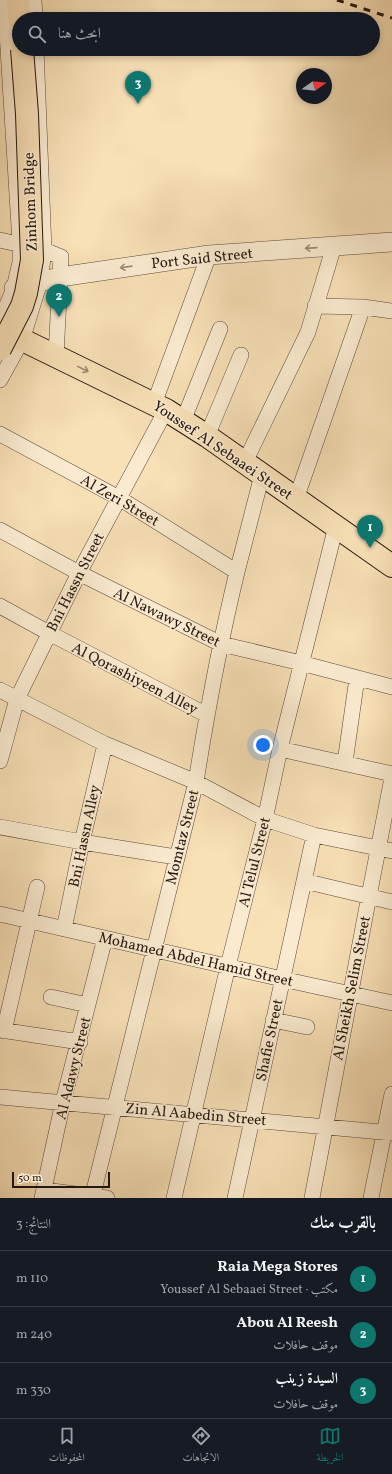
<!DOCTYPE html>
<html lang="ar">
<head>
<meta charset="utf-8">
<style>
  body { margin:0; font-family:Vollkorn,Amiri,serif; background:#20242c; color:#f1f3f6; direction:rtl }
  .compass { position:absolute; left:296px; top:68px; width:36px; height:36px; border-radius:50%; background:#171b24; box-shadow:0 2px 6px #0003; rotate:75deg }
  .scale { position:absolute; left:12px; bottom:10px; width:98px; box-sizing:border-box; padding-left:4px; border:2px solid #251811; border-top:0; font-size:11px; line-height:14px; white-space:nowrap; color:#251811; -webkit-text-stroke:3px #faebd0; paint-order:stroke }
  .you { position:absolute; left:263px; top:745px; width:14px; height:14px; margin:-10px; border:3px solid #fff; border-radius:50%; background:#1a73e8; box-shadow:0 0 0 6px #1a73e833 }
  .badge { display:grid; place-items:center; width:26px; height:26px; border-radius:50%; background:#0f766e; color:#fff; font-size:13px; font-weight:700 }
  .pin { position:absolute; translate:-50% -33px; filter:drop-shadow(0 1px 2px #0008) }
  .pin::after { content:''; position:absolute; top:21px; width:14px; height:12px; background:inherit; clip-path:polygon(0 0,100% 0,50% 100%) }
  .list { margin:0; padding:0; list-style:none }
  h2 { display:flex; justify-content:space-between; align-items:center; height:52px; margin:0; padding:0 16px; font-size:17px }
  h2 small { font-size:13px; font-weight:400; color:#9ea1a6 }
  .list li { display:grid; grid-template-columns:26px 1fr auto; gap:12px; align-items:center; box-sizing:border-box; height:56px; padding:0 16px; border-top:1px solid #363941 }
  .list b { display:block; font-size:15px; white-space:nowrap }
  .list p { margin:0; font-size:13px; white-space:nowrap; color:#9ea1a6 }
  .list em { font-size:13px; font-style:normal; color:#9ea1a6 }
  .icon { flex:none; width:22px; height:22px; fill:none; stroke:currentColor; stroke-width:2; stroke-linecap:round; stroke-linejoin:round }
  .map { position:relative; flex:none; width:392px; height:1198px; overflow:hidden; direction:ltr }
  .search { position:absolute; background:#171b24; box-shadow:0 2px 6px #0003; left:12px; right:12px; top:12px; height:44px; display:flex; align-items:center; gap:10px; box-sizing:border-box; padding:0 14px; border-radius:22px; color:#9ea1a6; font-size:15px }
  .sheet { height:220px; background:#171b24 }
  nav { display:flex; justify-content:space-around; align-items:center; box-sizing:border-box; height:56px; border-top:1px solid #363941; background:#171b24; font-size:11px; color:#9ea1a6 }
  nav a { display:grid; justify-items:center; gap:2px }
  nav .on { color:#0f766e }
  .map>svg:first-child { display:block }
  .lines { fill:none; stroke-linecap:round; stroke-linejoin:round }
  .minor-casing { stroke:#5a4a3a; stroke-width:16 }
  .tertiary-casing { stroke:#5a4a3a; stroke-width:20 }
  .primary-casing { stroke:#251811; stroke-width:24 }
  .minor { stroke:#faebd0; stroke-width:15 }
  .tertiary { stroke:#faebd0; stroke-width:19 }
  .primary { stroke:#f8e0b7; stroke-width:22 }
  .rail { stroke:#251811; stroke-width:3; stroke-dasharray:7 7; stroke-linecap:butt }
  .primary-bridge-casing { stroke:#251811; stroke-width:24; stroke-linecap:butt }
  .primary-bridge { stroke:#f8e0b7; stroke-width:22 }
  .oneway { stroke:#9a8c7a }
  .oneway2 { stroke:#99866c }
  .labels { text-anchor:middle; stroke-width:3; stroke-linejoin:round; paint-order:stroke }
  .street-label { font-size:15px; fill:#251811; stroke:#faebd0 }
</style>
</head>
<body>
<div class="map">
<svg width="392" height="1198" viewBox="0 0 392 1198">
  <rect width="100%" height="100%" fill="#f8e0b7"/>
  <filter id="stains"><feTurbulence type="fractalNoise" baseFrequency=".005" numOctaves="4"/><feColorMatrix values="0 0 0 0 .2 0 0 0 0 .09 0 0 0 0 .02 0 0 0 .5 -.17"/></filter>
  <radialGradient id="worn" r=".72"><stop offset=".6" stop-color="#630" stop-opacity="0"/><stop offset="1" stop-color="#630" stop-opacity=".3"/></radialGradient>
  <g class="lines">
    <!-- minor casing -->
    <g class="minor-casing">
      <path id="minor" d="M34 0 35 19
        M0 240 44 250 61 257 56 356
        M315 306 363 307 392 311
        M0 322 14 288 20 262V243L5 0
        M0 380 22 340 40 282 44 250 36 49
        M154 404 209 255
        M183 421 220 329
        M0 434 119 498 237 572
        M207 436 241 355
        M245 462 308 332 334 246
        M296 499 363 307
        M0 530 79 573 221 644 301 663 392 687
        M0 606 49 633 207 715
        M0 690 105 744 196 782 265 819 314 835 392 851
        M280 749 392 774
        M0 761 17 699 79 573 166 410
        M345 762 357 678
        M0 827 82 842 176 857
        M304 881 392 902
        M0 914 282 979 392 1003
        M64 929 82 842 105 744
        M51 997 88 1005
        M273 1020 307 1027
        M0 1030 80 1042
        M4 1031 37 887
        M0 1097 392 1133
        M44 1190 107 1198
        M42 1198 63 1102 105 938
        M92 1198 196 782C207 712 220 642 237 572 245 540 254 507 262 475
        M174 1198 228 966 265 819 280 749 336 526
        M235 1198 314 835
        M312 1198 369 896 392 778
        M371 1198 392 1094"/>
    </g>
    <!-- tertiary casing -->
    <g class="tertiary-casing">
      <path id="tertiary" d="M14 288 60 277 209 255 392 242"/>
    </g>
    <!-- primary casing -->
    <g class="primary-casing">
      <path id="primary" d="M18 0 19 19
        M0 329 166 410 207 436 392 566"/>
    </g>
    <!-- minor -->
    <use href="#minor" class="minor"/>
    <!-- tertiary -->
    <use href="#tertiary" class="tertiary"/>
    <!-- primary -->
    <use href="#primary" class="primary"/>
    <!-- rail -->
    <path class="rail" d="M337 0 392 18"/>
    <!-- primary-bridge casing -->
    <g class="primary-bridge-casing">
      <path id="primary-bridge" d="M0 349 22 306 26 293 32 260 27 114 22 49"/>
    </g>
    <!-- primary-bridge -->
    <use href="#primary-bridge" class="primary-bridge"/>
  </g>
  <!-- one-way arrows -->
  <defs><path id="oneway-shaft" d="M-6 0H5M1.5-3L5.5 0L1.5 3" fill="none" stroke-width="1.6" stroke-linecap="round" stroke-linejoin="round"/></defs>
  <g class="oneway">
    <use href="#oneway-shaft" transform="translate(311 248) rotate(176)"/>
    <use href="#oneway-shaft" transform="translate(126 267) rotate(172)"/>
  </g>
  <use class="oneway2" href="#oneway-shaft" transform="translate(83 369) rotate(26)"/>
  <g class="labels">
    <!-- street labels -->
    <g class="street-label">
      <text transform="translate(30 202) rotate(-92)" y="5">Zinhom Bridge</text>
      <text transform="translate(202 258) rotate(-6)" y="5">Port Said Street</text>
      <text transform="translate(223 450) rotate(34)" y="5">Youssef Al Sebaaei Street</text>
      <text transform="translate(120 500) rotate(30)" y="5">Al Zeri Street</text>
      <text transform="translate(75 582) rotate(-63)" y="5">Bni Hassn Street</text>
      <text transform="translate(167 617) rotate(26)" y="5">Al Nawawy Street</text>
      <text transform="translate(135 678) rotate(27)" y="5">Al Qorashiyeen Alley</text>
      <text transform="translate(84 836) rotate(-78)" y="5">Bni Hassn Alley</text>
      <text transform="translate(182 837) rotate(-76)" y="5">Momtaz Street</text>
      <text transform="translate(254 862) rotate(-76)" y="5">Al Telul Street</text>
      <text transform="translate(196 959) rotate(13)" y="5">Mohamed Abdel Hamid Street</text>
      <text transform="translate(351 988) rotate(-79)" y="5">Al Sheikh Selim Street</text>
      <text transform="translate(269 1040) rotate(-78)" y="5">Shafie Street</text>
      <text transform="translate(73 1068) rotate(-76)" y="5">Al Adawy Street</text>
      <text transform="translate(196 1114) rotate(5)" y="5">Zin Al Aabedin Street</text>
    </g>
  </g>
  <rect width="100%" height="100%" filter="url(#stains)"/>
  <rect width="100%" height="100%" fill="url(#worn)"/>
</svg>
<svg class="compass" viewBox="-18 -18 36 36"><path d="M0-13l5 13h-10z" fill="#e53935"/><path d="M0 13l5-13h-10z" fill="#9ea1a6"/></svg>
<div class="scale">50 m</div>
<div class="you"></div>
<div class="pin badge" style="left:370px;top:548px">1</div>
<div class="pin badge" style="left:59px;top:317px">2</div>
<div class="pin badge" style="left:138px;top:104px">3</div>
<div class="search"><svg class="icon" aria-label="search" viewBox="0 0 24 24"><circle cx="10" cy="10" r="6"/><path d="M15 15l6 6"/></svg>ابحث هنا</div>
</div>
<section class="sheet">
<h2>بالقرب منك<small>النتائج: 3</small></h2>
<ul class="list">
<li><span class="badge">1</span><div><b>Raia Mega Stores</b><p>مكتب · Youssef Al Sebaaei Street</p></div><em>110 m</em></li>
<li><span class="badge">2</span><div><b>Abou Al Reesh</b><p>موقف حافلات</p></div><em>240 m</em></li>
<li><span class="badge">3</span><div><b>السيدة زينب</b><p>موقف حافلات</p></div><em>330 m</em></li>
</ul>
</section>
<nav>
<a class="on"><svg class="icon" aria-label="map" viewBox="0 0 24 24"><path d="M3 6l6-2 6 2 6-2v14l-6 2-6-2-6 2zM9 4v14M15 6v14"/></svg>الخريطة</a>
<a><svg class="icon" aria-label="directions" viewBox="0 0 24 24"><path d="M12 3l9 9-9 9-9-9zM9 14v-3h6M13 9l2 2-2 2"/></svg>الاتجاهات</a>
<a><svg class="icon" aria-label="saved" viewBox="0 0 24 24"><path d="M7 4h10v16l-5-4-5 4z"/></svg>المحفوظات</a>
</nav>
</body>
</html>
